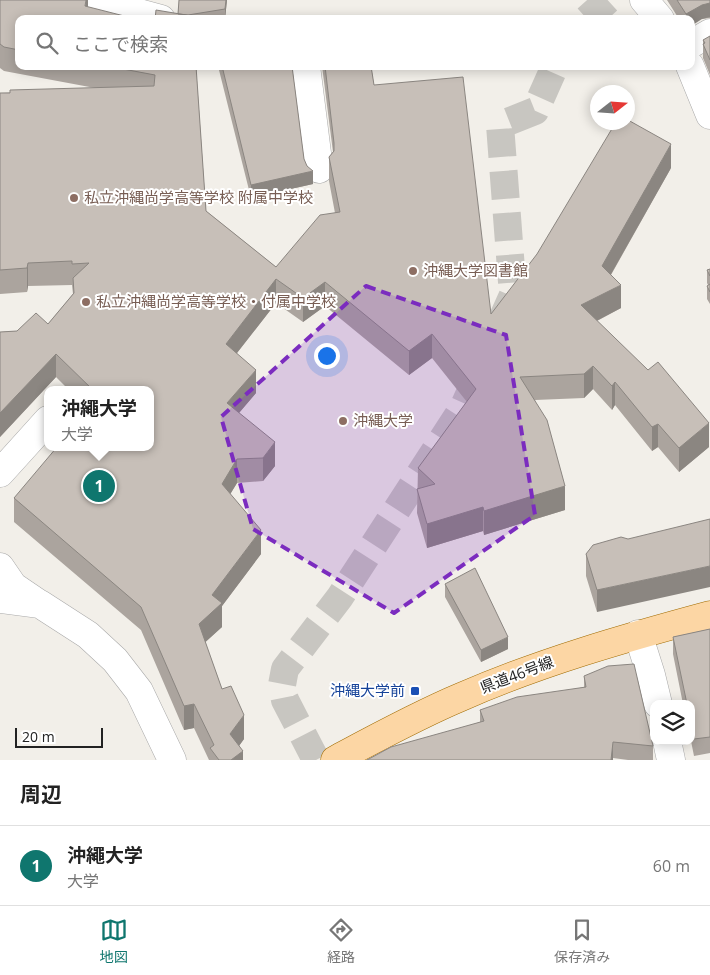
<!DOCTYPE html>
<html lang="ja">
<head>
<meta charset="utf-8">
<style>
  body { margin:0; font-family:"Open Sans","Noto Sans JP",sans-serif; background:#f6f6f6; color:#222 }
  .controls { position:absolute; right:15px; bottom:15px; display:grid; overflow:hidden; border-radius:10px; box-shadow:0 2px 12px #0003 }
  .controls button { width:45px; height:45px; display:grid; place-items:center; padding:0; border:0; border-bottom:1px solid #e0e0e0; background:#fff; color:#222; font:25px sans-serif }
  .compass { position:absolute; left:590px; top:85px; width:45px; height:45px; border-radius:50%; background:#fff; box-shadow:0 2px 12px #0003; rotate:73deg }
  .scale { position:absolute; left:15px; bottom:12px; width:88px; box-sizing:border-box; padding-left:5px; border:2px solid #222; border-top:0; font-size:14px; line-height:18px; white-space:nowrap; color:#222; -webkit-text-stroke:4px #fff; paint-order:stroke }
  .you { position:absolute; left:326px; top:355px; width:18px; height:18px; margin:-12px; border:4px solid #fff; border-radius:50%; background:#1a73e8; box-shadow:0 0 0 8px #1a73e833 }
  .badge { display:grid; place-items:center; width:32px; height:32px; border-radius:50%; background:#0f766e; color:#fff; font-size:16px; font-weight:700 }
  .pin { position:absolute; translate:-50% -50%; border:2px solid #fff; box-shadow:0 1px 5px #0006 }
  .popup { position:absolute; left:44px; top:386px; width:110px; height:65px; box-sizing:border-box; display:grid; place-content:center; border-radius:10px; background:#fff; filter:drop-shadow(0 1px 4px #0005); font-size:16px; white-space:nowrap; color:#767676 }
  .popup b { font-size:19px; color:#222 }
  .popup::after { content:''; position:absolute; left:50%; top:100%; margin-left:-10px; border:10px solid transparent; border-top-color:#fff }
  .list { margin:0; padding:0; list-style:none }
  h2 { display:flex; justify-content:space-between; align-items:center; height:65px; margin:0; padding:0 20px; font-size:21px }
  h2 small { font-size:16px; font-weight:400; color:#767676 }
  .list li { display:grid; grid-template-columns:32px 1fr auto; gap:15px; align-items:center; box-sizing:border-box; height:80px; padding:0 20px; border-top:1px solid #e0e0e0 }
  .list b { display:block; font-size:19px; white-space:nowrap }
  .list p { margin:0; font-size:16px; white-space:nowrap; color:#767676 }
  .list em { font-size:16px; font-style:normal; color:#767676 }
  .icon { flex:none; width:28px; height:28px; fill:none; stroke:currentColor; stroke-width:2; stroke-linecap:round; stroke-linejoin:round }
  .map { position:relative; flex:none; width:710px; height:760px; overflow:hidden }
  .search { position:absolute; background:#fff; box-shadow:0 2px 12px #0003; left:15px; right:15px; top:15px; height:55px; display:flex; align-items:center; gap:12px; box-sizing:border-box; padding:0 18px; border-radius:10px; color:#767676; font-size:19px }
  .sheet { height:145px; background:#fff }
  nav { display:flex; justify-content:space-around; align-items:center; box-sizing:border-box; height:70px; border-top:1px solid #e0e0e0; background:#fff; font-size:14px; color:#767676 }
  nav a { display:grid; justify-items:center; gap:2px }
  nav .on { color:#0f766e }
  .map>svg:first-child { display:block }
  .lines { fill:none; stroke-linecap:round; stroke-linejoin:round }
  .minor-tunnel { stroke:#c8c6c1; stroke-width:28; stroke-dasharray:28 14; stroke-linecap:butt }
  .minor-casing { stroke:#a9a9a9; stroke-width:29 }
  .major-casing { stroke:#a06b00; stroke-width:29 }
  .minor { stroke:#fff; stroke-width:28 }
  .major { stroke:#fcd6a4; stroke-width:28 }
  .wall { fill:#aba49e }
  .shaded-wall { fill:#8b8681 }
  .building { fill:#c7bfb8; stroke:#8b8681 }
  .marked { fill:#7b2cbf; fill-opacity:0.2; stroke:#7b2cbf; stroke-width:4; stroke-dasharray:10 6; stroke-linejoin:round }
  .education-dot { fill:#8d6e63; stroke:#fff; stroke-width:2 }
  .transit-dot { fill:#1a4fb4; stroke:#fff; stroke-width:2 }
  .labels { text-anchor:middle; stroke-width:4; stroke-linejoin:round; paint-order:stroke }
  .education-label { font-size:15px; fill:#785e54; stroke:#fff; text-anchor:start }
  .street-label { font-size:15px; fill:#222; stroke:#fff }
  .transit-label { font-size:15px; fill:#164399; stroke:#fff; text-anchor:end }
</style>
</head>
<body>
<div class="map">
<svg width="710" height="760" viewBox="0 0 710 760">
  <rect width="100%" height="100%" fill="#f2efe9"/>
  <g class="lines">
    <!-- minor-tunnel -->
    <path class="minor-tunnel" d="M587 19 608 0
      M501 322 513 295 500 125 535 111 555 66
      M316 760 285 700 282 685 285 669 340 597 464 406 482 366"/>
    <!-- minor casing -->
    <g class="minor-casing">
      <path id="minor" d="M91 0 161 19
        M644 0 660 19
        M691 44 710 33
        M306 66 319 169
        M690 66 710 115
        M0 473 48 420
        M0 567 13 586 38 603
        M0 599 40 604 88 635 115 660 139 691 172 760
        M638 634 651 675 658 704
        M667 741 671 760"/>
    </g>
    <!-- major casing -->
    <g class="major-casing">
      <path id="major" d="M335 760C376 738 418 715 461 697 541 662 625 638 710 615"/>
    </g>
    <!-- minor -->
    <use href="#minor" class="minor"/>
    <!-- major -->
    <use href="#major" class="major"/>
  </g>
  <!-- wall -->
  <path class="wall" d="M0 0H88L19 19V66H196L206 211 276 267 335 213 329 181V157L333 152 322 66H371L374 85 491 314 671 168 611 275 621 308 597 321 709 447 679 472 658 447 652 451 615 405 612 410 593 389 584 398 535 400 565 510 484 535 483 531 427 548 417 513 418 468 467 402 432 358 409 375 325 306 303 322 276 303 237 353 256 393 239 413 275 466 263 481 237 483 230 494 261 554 222 606V627L205 642 222 689 244 739 239 746 243 760H209L194 728 184 730 141 630 14 522V498L150 390H69L56 377 0 437V332L17 331 48 324 73 294 72 285 28 286 27 292 0 294V93L95 88 4 71 0 68Z
    M179 0H227L225 19H155L178 14Z
    M667 0H710V18L702 19H679Z
    M710 36V75L703 58V40Z
    M218 66H292L304 159 313 184 251 198Z
    M710 269V304L707 299V286L708 285 707 283V270Z
    M621 537 597 612 586 576V554Z
    M445 584 508 649 481 662 445 597Z
    M710 629V753L694 756 691 741V704H683L673 654V637Z
    M584 676 653 746V760H628L613 758V760H367L480 722V710L584 687Z"/>
  <!-- shaded-wall -->
  <path class="shaded-wall" d="M86 0H88V15L85 6Z
    M226 0H227L225 19V9Z
    M710 3V17L702 19 691 26V19H686V14L702 5Z
    M671 144V168L602 290V266Z
    M313 171V184L251 198V185Z
    M28 263V286L27 292V268Z
    M276 279V303L226 367V344Z
    M325 282V306L303 322V298Z
    M621 285V308L581 329V305Z
    M432 334V358L409 375V351Z
    M56 354V377L0 437V413Z
    M593 366V389L584 398V374Z
    M256 370V393L227 427V403Z
    M615 382V405L612 410V386Z
    M709 423V447L679 472V448Z
    M658 424V447L652 451V427Z
    M275 442V466L263 481V458Z
    M237 459V483L222 508V484Z
    M565 486V510L484 535V511Z
    M483 507V531L427 548V524Z
    M261 530V554L222 606V627L199 648V624L212 595Z
    M710 566V587L597 612V590Z
    M508 637V649L481 662V650Z
    M194 704V728L184 730V706Z
    M244 715V739L230 758V734Z
    M613 742V760H611Z
    M243 751V760H231Z"/>
  <!-- building -->
  <path class="building" d="M0 0H86L85 6 136 19H19V50L4 47 0 44Z
    M179 0H226L225 9 188 15 178 14Z
    M677 0H710V3L702 5 686 14Z
    M156 10 192 16 193 19H155Z
    M710 36V60L703 44 705 43 703 40Z
    M107 66H196L206 211 276 267 320 215 340 212 329 157 334 151V143L325 66H371L374 85 463 77 491 314 537 254 616 122H628V120L671 144 602 266 621 285 581 305 648 370 658 362 709 423 679 448 658 424 652 427 615 382 612 386 593 366 584 374 520 377 547 420 565 486 484 511 483 507 427 524 417 489 435 484 418 468 476 389 432 334 409 351 325 282 303 298 276 279 226 344 256 370 227 403 275 442 263 458 237 459 222 484 261 530 212 595 222 603 199 624 222 689 231 686 244 715 230 734 243 751 231 760H219L210 748 214 745 194 704 184 706 141 607 14 498 57 447H150V390H93L56 354 0 413V332L17 331 36 313 48 324 74 293 73 278 89 263 72 264V261L28 263 27 268 0 270V93H10V90L154 86 155 75Z
    M222 66H292L304 159 307 166 313 171 251 185Z
    M710 269V276L707 270Z
    M710 284V292L707 286Z
    M710 519V566L597 590 586 554 593 545 621 537 628 539Z
    M475 568 508 637 481 650 445 584Z
    M710 629V737L694 739 691 726V704H687L673 637Z
    M634 664 653 746 613 742 611 760H367L391 747 484 721 480 710 517 697 586 687 584 676 608 666Z"/>
  <!-- marked area -->
  <path class="marked" d="M366 286 506 335 535 515 394 613 253 529 221 417Z"/>
  <!-- markers -->
  <g class="education-dot">
    <circle cx="74" cy="198" r="5"/>
    <circle cx="413" cy="271" r="5"/>
    <circle cx="86" cy="302" r="5"/>
    <circle cx="343" cy="421" r="5"/>
  </g>
  <rect class="transit-dot" x="410" y="686" width="10" height="10" rx="2.5"/>
  <g class="labels">
    <!-- education labels -->
    <g class="education-label">
      <text x="84" y="203">私立沖縄尚学高等学校 附属中学校</text>
      <text x="423" y="276">沖縄大学図書館</text>
      <text x="96" y="307">私立沖縄尚学高等学校・付属中学校</text>
      <text x="353" y="426">沖縄大学</text>
    </g>
    <!-- street labels -->
    <g class="street-label">
      <text transform="translate(517 675) rotate(-21)" y="5">県道46号線</text>
    </g>
    <!-- transit labels -->
    <g class="transit-label">
      <text x="405" y="696">沖縄大学前</text>
    </g>
  </g>
</svg>
<div class="controls">
<button><svg class="icon" aria-label="layers" viewBox="0 0 24 24"><path d="M12 4l9 5-9 5-9-5zM3 14l9 5 9-5"/></svg></button>
</div>
<svg class="compass" viewBox="-18 -18 36 36"><path d="M0-13l5 13h-10z" fill="#e53935"/><path d="M0 13l5-13h-10z" fill="#767676"/></svg>
<div class="scale">20 m</div>
<div class="you"></div>
<div class="pin badge" style="left:99px;top:486px">1</div>
<div class="popup"><b>沖繩大学</b>大学</div>
<div class="search"><svg class="icon" aria-label="search" viewBox="0 0 24 24"><circle cx="10" cy="10" r="6"/><path d="M15 15l6 6"/></svg>ここで検索</div>
</div>
<section class="sheet">
<h2>周辺<small></small></h2>
<ul class="list">
<li><span class="badge">1</span><div><b>沖繩大学</b><p>大学</p></div><em>60 m</em></li>
</ul>
</section>
<nav>
<a class="on"><svg class="icon" aria-label="map" viewBox="0 0 24 24"><path d="M3 6l6-2 6 2 6-2v14l-6 2-6-2-6 2zM9 4v14M15 6v14"/></svg>地図</a>
<a><svg class="icon" aria-label="directions" viewBox="0 0 24 24"><path d="M12 3l9 9-9 9-9-9zM9 14v-3h6M13 9l2 2-2 2"/></svg>経路</a>
<a><svg class="icon" aria-label="saved" viewBox="0 0 24 24"><path d="M7 4h10v16l-5-4-5 4z"/></svg>保存済み</a>
</nav>
</body>
</html>
